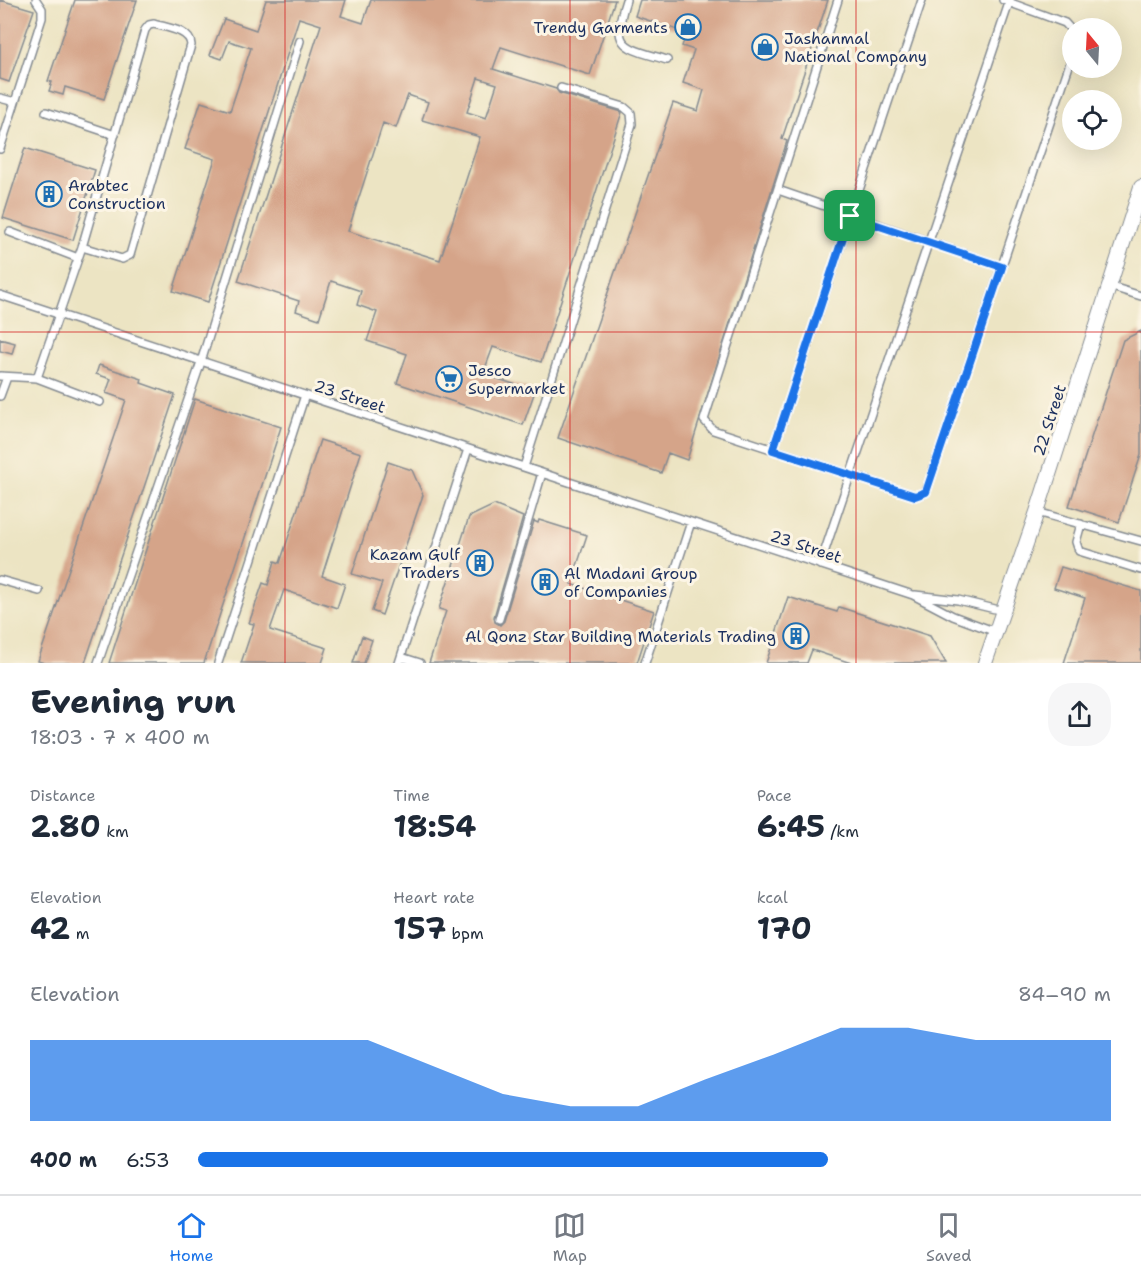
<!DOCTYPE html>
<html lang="en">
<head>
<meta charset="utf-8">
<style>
	body { margin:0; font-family:"Shantell Sans",sans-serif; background:#f6f6f7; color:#1f2937; height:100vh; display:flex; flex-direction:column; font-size:22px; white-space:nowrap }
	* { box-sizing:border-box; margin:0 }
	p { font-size:20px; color:#747a83 }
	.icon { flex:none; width:33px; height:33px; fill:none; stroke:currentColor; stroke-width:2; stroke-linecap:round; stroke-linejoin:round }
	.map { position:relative; height:663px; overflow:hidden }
	.panel { display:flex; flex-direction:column; background:#fff; flex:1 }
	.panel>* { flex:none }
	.needle { width:39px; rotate:342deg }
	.tools { position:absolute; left:1062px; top:18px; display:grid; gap:12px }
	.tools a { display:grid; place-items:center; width:60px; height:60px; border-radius:50%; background:#fff; box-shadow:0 6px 24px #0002; font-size:30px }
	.pin { position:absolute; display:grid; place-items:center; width:51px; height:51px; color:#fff; margin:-26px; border-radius:12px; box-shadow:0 3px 9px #0006 }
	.round { display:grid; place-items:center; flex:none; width:63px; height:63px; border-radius:24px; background:#f6f6f7 }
	.overview { display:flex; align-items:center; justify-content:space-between; height:102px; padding:0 30px }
	h1 { font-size:33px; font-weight:700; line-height:45px }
	.figures { display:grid; grid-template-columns:repeat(3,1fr); gap:9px; height:102px; padding:6px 30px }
	.figures div { display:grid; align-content:center }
	.figures b { font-size:30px; font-weight:700 }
	.figures small { font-size:16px; font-weight:400 }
	.figures p { font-size:16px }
	.chart { height:168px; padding:12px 30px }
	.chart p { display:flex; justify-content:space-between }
	.chart svg { width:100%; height:108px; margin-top:6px; fill:#1a73e8; opacity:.7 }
	ul { padding:0 30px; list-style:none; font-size:20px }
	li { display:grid; grid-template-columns:96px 72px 1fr; align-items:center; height:45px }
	li i { height:15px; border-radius:8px; background:#1a73e8 }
	.tab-bar { display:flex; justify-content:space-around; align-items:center; height:84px; border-top:2px solid #e0e1e3; background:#fff; font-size:16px; color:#747a83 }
	.tab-bar a { display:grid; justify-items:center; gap:3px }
	.tab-bar .active { color:#1a73e8 }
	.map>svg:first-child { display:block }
	.building { fill:#d5a489; fill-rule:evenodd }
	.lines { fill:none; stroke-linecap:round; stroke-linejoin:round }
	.service-casing { stroke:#848a90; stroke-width:10 }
	.minor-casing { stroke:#848a90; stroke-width:16 }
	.service { stroke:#fff; stroke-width:7 }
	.minor { stroke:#fff; stroke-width:14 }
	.route-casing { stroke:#fff; stroke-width:12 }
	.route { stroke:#1a73e8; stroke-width:8 }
	.grid { fill:none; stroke:#d62828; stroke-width:1.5; stroke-opacity:0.55 }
	.labels { text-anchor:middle; stroke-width:6; stroke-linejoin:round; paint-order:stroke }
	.poi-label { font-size:16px; fill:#1b2f5e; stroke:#fcf5e5; text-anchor:start }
	.street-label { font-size:16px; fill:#1b2f5e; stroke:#fcf5e5 }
</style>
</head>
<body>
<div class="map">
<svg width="1141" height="663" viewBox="0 0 1141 663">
	<rect width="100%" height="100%" fill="#fcf5e5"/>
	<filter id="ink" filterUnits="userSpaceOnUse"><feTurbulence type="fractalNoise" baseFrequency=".0167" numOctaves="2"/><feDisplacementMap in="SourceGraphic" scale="12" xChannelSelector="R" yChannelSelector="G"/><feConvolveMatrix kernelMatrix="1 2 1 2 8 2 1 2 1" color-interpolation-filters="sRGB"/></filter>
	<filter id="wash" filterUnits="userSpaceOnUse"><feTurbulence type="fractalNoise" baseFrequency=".008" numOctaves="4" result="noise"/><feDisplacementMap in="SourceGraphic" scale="24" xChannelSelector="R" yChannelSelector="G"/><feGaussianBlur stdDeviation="1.35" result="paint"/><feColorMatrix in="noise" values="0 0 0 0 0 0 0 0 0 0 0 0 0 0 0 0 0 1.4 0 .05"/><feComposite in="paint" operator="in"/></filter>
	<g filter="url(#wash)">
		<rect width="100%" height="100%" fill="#ece4c3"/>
		<g id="blocks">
			<path class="building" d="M 0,0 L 34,10 L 9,82 L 0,79 Z
				M 75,0 L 137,0 L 104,99 L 65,87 L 63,95 L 49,91 L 52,82 L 48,81 Z
				M 266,0 L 346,0 L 341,16 L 363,23 L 371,0 L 615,0 L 590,75 L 501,47 L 493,69 L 556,89 L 559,93 L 622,112 L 541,362 L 493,347 L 483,374 L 535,391 L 523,425 L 397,383 L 407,354 L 367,341 L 377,312 L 357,305 L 361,291 L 331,281 L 319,319 L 296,311 L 299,301 L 238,281 L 321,25 L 299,18 L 208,302 L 173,291 L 215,159 L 185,149 L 201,102 L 230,111 L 251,48 L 229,41 L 222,59 L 210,55 L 224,19 L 256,30 ZM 478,78 L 497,84 L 486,118 L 467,112 ZM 408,95 L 428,102 L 422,120 L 480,137 L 440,260 L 348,231 L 383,123 L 396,128 Z
				M 640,0 L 828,0 L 782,139 L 787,141 L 687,460 L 668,453 L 661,473 L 558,438 L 673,103 L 698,111 L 704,90 L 683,83 L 694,50 L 682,46 L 687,33 L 635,16 Z
				M 25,148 L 95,170 L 73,240 L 3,218 Z
				M 1141,331 L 1141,455 L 1119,522 L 1069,506 L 1123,340 Z
				M 0,339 L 15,343 L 12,354 L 0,351 Z
				M 99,365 L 142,379 L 141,383 L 175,395 L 85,663 L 44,663 L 38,661 L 126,400 L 106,393 L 111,379 L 96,374 Z
				M 195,399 L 281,427 L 204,663 L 109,663 Z
				M 320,440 L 361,453 L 322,576 L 345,584 L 337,608 L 284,590 L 270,630 L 327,648 L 322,663 L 241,663 L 254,624 L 249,623 L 263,583 L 268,585 L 275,561 L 280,563 Z
				M 388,462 L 412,470 L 423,495 L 382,615 L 372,611 L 382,583 L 352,574 Z
				M 494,505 L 523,517 L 494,617 L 495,622 L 500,625 L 504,621 L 534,521 L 538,523 L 539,520 L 587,535 L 571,584 L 654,611 L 637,663 L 429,663 L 446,611 L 439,609 L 469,517 Z
				M 1061,567 L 1141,591 L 1141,663 L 1064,663 L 1085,598 L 1054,588 Z
				M 788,597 L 837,612 L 839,607 L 930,636 L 946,663 L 851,663 L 812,650 L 807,663 L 766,663 Z
				M 362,636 L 372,640 L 364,663 L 353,663 Z"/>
		</g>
	</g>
	<g filter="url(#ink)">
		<use href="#blocks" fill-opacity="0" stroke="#848a90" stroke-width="1.5"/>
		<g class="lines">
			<g class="service-casing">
				<path id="service" d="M 626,0 C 610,49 625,47 667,60
					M 838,0 L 704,420 L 713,430 L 915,496 L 926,492 L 1072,57
					M 1003,0 L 1065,23 L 1072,31
					M 0,98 L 15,102
					M 46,112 L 115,135
					M 0,149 L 42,18 L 42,9 L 36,0
					M 778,190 L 1002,267
					M 10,232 L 78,258
					M 1109,286 L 1141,296
					M 0,295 L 913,595 L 953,616 L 996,632
					M 0,376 L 37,378 L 100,402
					M 37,378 L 82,247 L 145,30 L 149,25 L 154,24 C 167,28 190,30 191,45 L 130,255 L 122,259 L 82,247
					M 0,396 L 7,377
					M 773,450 L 922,0
					M 524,467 L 632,124 L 631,113 L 624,107 L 561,88
					M 1037,512 L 1141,541
					M 1081,524 L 1076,542 L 1079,551 L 1141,570
					M 820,565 L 1010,0
					M 0,580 L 39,591
					M 915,595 L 958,600 L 1003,611
					M 499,619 L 542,473
					M 401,657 L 420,663
					M 98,663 L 201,362 L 300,41
					M 218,663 L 305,395
					M 399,663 L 468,449
					M 645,663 L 691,522"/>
			</g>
			<g class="minor-casing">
				<path id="minor" d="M 985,663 L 1037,512 L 1141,187"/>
			</g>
			<use href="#service" class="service"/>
			<use href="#minor" class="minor"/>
		</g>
	</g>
	<g class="lines" filter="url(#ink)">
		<g class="route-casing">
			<path id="route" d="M 850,216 L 1002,267 L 926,492 L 915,496 L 773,450 Z"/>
		</g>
		<use href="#route" class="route"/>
	</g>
	<path class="grid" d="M 285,0 L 285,663M 570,0 L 570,663M 856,0 L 856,663M 0,332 L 1141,332"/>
	<defs>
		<g id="shop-ring" transform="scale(1.35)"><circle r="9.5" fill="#fcf5e5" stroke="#1f6fb2" stroke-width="1.5"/><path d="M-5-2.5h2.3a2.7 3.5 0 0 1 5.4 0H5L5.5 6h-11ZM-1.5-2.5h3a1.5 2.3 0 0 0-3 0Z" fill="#1f6fb2"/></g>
		<g id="building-ring" transform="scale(1.35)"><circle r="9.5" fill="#fcf5e5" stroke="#1f6fb2" stroke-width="1.5"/><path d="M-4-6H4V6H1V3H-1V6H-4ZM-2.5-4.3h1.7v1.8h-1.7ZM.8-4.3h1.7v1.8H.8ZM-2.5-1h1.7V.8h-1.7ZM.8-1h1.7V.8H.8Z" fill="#1f6fb2"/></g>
		<g id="supermarket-ring" transform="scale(1.35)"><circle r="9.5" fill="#fcf5e5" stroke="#1f6fb2" stroke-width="1.5"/><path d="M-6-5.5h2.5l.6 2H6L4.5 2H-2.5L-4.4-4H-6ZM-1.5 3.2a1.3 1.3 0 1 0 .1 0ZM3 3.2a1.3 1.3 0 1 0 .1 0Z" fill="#1f6fb2"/></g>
	</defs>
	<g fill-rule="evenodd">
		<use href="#shop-ring" x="688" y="27"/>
		<use href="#shop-ring" x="765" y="47"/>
		<use href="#building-ring" x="49" y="194"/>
		<use href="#supermarket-ring" x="449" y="379"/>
		<use href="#building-ring" x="480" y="563"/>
		<use href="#building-ring" x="545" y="582"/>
		<use href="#building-ring" x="796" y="636"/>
	</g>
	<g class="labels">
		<g class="poi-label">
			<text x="668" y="33" text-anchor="end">Trendy Garments</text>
			<text x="784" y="44">Jashanmal<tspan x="784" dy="18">National Company</tspan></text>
			<text x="68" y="191">Arabtec<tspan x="68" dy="18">Construction</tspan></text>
			<text x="468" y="376">Jesco<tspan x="468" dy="18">Supermarket</tspan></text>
			<text x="460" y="560" text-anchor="end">Kazam Gulf<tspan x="460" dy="18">Traders</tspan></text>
			<text x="564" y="579">Al Madani Group<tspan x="564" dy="18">of Companies</tspan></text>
			<text x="776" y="642" text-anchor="end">Al Qonz Star Building Materials Trading</text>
		</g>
		<g class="street-label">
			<text transform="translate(350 396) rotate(18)" y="6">23 Street</text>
			<text transform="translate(1049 420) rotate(-72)" y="6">22 Street</text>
			<text transform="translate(806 546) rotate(18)" y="6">23 Street</text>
		</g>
	</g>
</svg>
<div class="tools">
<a><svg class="needle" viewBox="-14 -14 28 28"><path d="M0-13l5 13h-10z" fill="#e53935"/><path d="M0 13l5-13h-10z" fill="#747a83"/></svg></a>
<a><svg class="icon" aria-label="locate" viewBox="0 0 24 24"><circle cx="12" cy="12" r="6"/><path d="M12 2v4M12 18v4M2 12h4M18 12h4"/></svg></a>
</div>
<div class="pin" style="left:850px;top:216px;background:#1e9e55"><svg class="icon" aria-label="arrive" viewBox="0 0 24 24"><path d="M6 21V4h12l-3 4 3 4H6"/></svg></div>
</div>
<section class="panel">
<div class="overview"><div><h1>Evening run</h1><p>18:03 · 7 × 400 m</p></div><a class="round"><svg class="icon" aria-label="share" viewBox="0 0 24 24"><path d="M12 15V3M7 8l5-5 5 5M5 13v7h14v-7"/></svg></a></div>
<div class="figures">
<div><p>Distance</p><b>2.80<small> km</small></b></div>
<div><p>Time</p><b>18:54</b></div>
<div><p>Pace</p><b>6:45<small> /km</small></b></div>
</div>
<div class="figures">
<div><p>Elevation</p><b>42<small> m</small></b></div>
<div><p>Heart rate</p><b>157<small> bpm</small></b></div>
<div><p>kcal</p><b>170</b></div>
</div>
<div class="chart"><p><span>Elevation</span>84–90 m</p>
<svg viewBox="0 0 160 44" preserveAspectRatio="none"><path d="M0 44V11L10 11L20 11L30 11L40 11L50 11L60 22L70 33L80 38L90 38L100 27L110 17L120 6L130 6L140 11L150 11L160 11V44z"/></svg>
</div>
<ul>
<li><b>400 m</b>6:53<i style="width:69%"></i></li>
</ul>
</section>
<nav class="tab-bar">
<a class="active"><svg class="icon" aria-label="home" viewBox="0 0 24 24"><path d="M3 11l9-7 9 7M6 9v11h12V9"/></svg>Home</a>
<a><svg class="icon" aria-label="map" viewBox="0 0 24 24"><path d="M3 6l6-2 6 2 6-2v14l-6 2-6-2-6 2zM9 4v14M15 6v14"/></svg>Map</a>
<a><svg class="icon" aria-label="saved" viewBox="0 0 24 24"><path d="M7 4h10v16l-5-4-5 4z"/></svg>Saved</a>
</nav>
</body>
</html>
